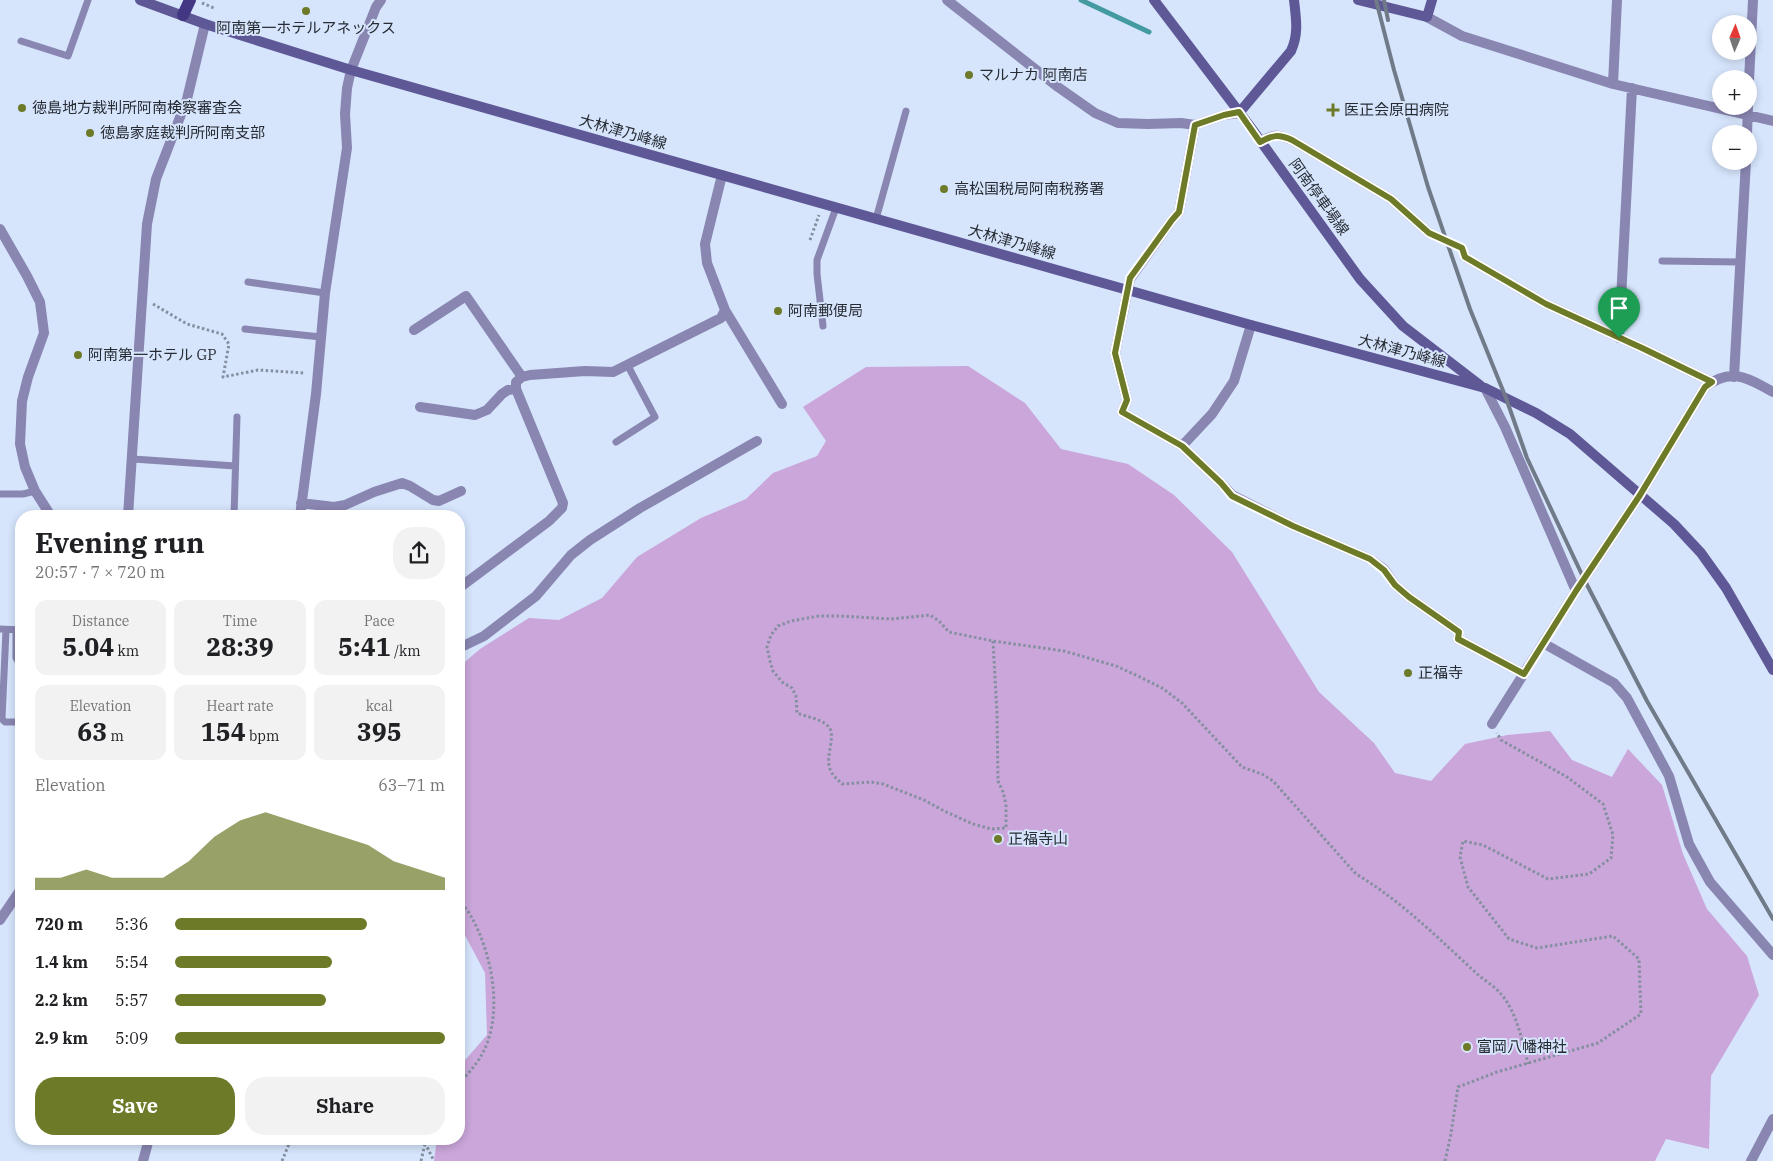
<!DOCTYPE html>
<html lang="en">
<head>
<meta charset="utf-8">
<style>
	body { margin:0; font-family:"IBM Plex Serif","Noto Sans JP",serif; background:#f2f2f2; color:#202124; height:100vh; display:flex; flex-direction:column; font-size:19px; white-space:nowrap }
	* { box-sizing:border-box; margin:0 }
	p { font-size:16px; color:#757577 }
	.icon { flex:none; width:28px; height:28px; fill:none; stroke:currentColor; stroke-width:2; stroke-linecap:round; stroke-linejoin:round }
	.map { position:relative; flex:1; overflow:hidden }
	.panel { position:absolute; left:15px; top:510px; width:450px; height:635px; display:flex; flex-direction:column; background:#fff; border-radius:20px; box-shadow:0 2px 8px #0003 }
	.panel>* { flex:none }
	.needle { width:32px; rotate:2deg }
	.fabs { position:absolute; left:1712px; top:15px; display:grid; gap:10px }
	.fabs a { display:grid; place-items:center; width:45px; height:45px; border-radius:50%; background:#fff; box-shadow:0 2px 8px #0003; font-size:25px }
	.pin { position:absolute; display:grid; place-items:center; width:42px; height:42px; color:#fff; margin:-51px -21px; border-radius:50% 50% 50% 0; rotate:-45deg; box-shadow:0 0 5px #0007 }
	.pin .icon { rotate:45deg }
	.round { display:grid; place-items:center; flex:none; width:52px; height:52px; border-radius:20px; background:#f2f2f2 }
	.overview { display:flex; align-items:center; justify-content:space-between; height:85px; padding:0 20px }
	h1 { font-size:28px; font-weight:700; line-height:38px }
	.figures { display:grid; grid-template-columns:repeat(3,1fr); gap:8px; height:85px; padding:5px 20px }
	.figures div { display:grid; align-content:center; border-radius:12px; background:#f2f2f2; text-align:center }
	.figures b { font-size:25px; font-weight:700 }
	.figures small { font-size:14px; font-weight:400 }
	.figures p { font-size:14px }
	.chart { height:140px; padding:10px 20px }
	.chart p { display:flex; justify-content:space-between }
	.chart svg { width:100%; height:90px; margin-top:5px; fill:#6d7a27; opacity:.7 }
	.action { display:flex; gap:10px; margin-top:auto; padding:10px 20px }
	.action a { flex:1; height:58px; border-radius:20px; background:#6d7a27; color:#fff; font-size:20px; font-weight:700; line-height:58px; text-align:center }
	.action a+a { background:#f2f2f2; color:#202124 }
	ul { padding:0 20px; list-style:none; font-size:16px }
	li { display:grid; grid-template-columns:80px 60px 1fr; align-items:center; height:38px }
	li i { height:12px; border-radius:6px; background:#6d7a27 }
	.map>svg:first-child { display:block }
	.forest { fill:#caa6da }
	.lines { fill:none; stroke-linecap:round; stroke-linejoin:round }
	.stream { stroke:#439aa1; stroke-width:5 }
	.path { stroke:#858f9f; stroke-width:3; stroke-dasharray:2.5 2.5; stroke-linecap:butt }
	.lane { stroke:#8986b2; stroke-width:7 }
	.street { stroke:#8986b2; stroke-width:10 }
	.secondary { stroke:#5f5897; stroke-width:10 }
	.primary { stroke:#433682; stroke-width:12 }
	.rail { stroke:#717a88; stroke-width:4 }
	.route-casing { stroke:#fff; stroke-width:10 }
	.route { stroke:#6d7a27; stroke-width:6 }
	.poi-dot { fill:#6d7a27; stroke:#d6e5fc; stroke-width:2 }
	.labels { text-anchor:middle; stroke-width:4; stroke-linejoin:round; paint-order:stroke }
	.poi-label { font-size:15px; fill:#272c34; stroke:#d6e5fc; text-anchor:start }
	.street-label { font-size:15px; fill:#272c34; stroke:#d6e5fc }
</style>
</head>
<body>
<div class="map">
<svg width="1773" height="1161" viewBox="0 0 1773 1161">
	<rect width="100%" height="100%" fill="#d6e5fc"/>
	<path class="forest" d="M 968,366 L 1025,403 L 1061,449 L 1128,464 L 1174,495 L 1232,552 L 1319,692 L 1374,743 L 1395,773 L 1431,781 L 1465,744 L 1507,735 L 1550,731 L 1572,760 L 1612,777 L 1628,749 L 1662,785 L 1683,854 L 1707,909 L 1747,956 L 1759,995 L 1711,1076 L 1709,1149 L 1666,1139 L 1655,1161 L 434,1161 L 437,1139 L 459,1139 L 459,1067 L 487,1035 L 485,973 L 459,924 L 459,667 L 480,649 L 529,618 L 559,620 L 602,598 L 637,557 L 701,518 L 746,499 L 773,473 L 817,456 L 826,441 L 803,407 L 866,367 Z"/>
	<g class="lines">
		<path class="stream" d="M 1081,0 L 1149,32"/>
		<path class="path" d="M 202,3 L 214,8
			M 1438,237 L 1460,247
			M 810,240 L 819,215
			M 153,304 L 187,324 L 222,334 L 229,344 L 223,377 L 258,370 L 305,373
			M 993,641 L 997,714 L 998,781 L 1003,792 L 1006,804 L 1006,828 L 991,829 L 973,824 L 944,811 L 924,800 L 883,784 L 871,782 L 842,784 C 837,779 832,775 830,769 C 825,757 836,737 829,727 C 822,719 807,717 797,713 L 796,696 L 792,688 L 782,682 L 773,671 L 770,661 L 767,647 L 771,635 L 778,626 L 791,621 L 819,616 L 840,616 L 891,619 L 930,615 L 939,621 L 949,632 L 993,641 L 1064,651 L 1116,666 L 1138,676 L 1162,688 L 1182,703 L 1242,767 L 1262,774 L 1273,781 L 1356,874 C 1400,900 1437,937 1474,971 C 1482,979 1493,985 1500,993 C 1516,1010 1523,1042 1528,1064
			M 459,899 C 463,905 469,912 472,918 C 493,956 504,1017 481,1056 C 476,1065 466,1076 459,1083
			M 425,1143 L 434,1161
			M 282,1161 L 291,1139
			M 421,1161 L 426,1139
			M 1445,1161 L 1451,1134 L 1458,1087 L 1497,1072 L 1598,1043 L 1641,1014 L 1639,959 L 1613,936 L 1537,948 L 1509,939 L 1468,887 L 1460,857 L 1463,841 L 1483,845 L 1548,879 L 1589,874 L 1611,858 L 1613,835 L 1603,804 L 1567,777 L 1501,740 L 1497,733"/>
		<path class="lane" d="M 21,41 L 68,56 L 88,0
			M 876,219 L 906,111
			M 1662,261 L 1740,262
			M 248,282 L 325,293
			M 823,326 L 817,274 L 817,260 L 836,208
			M 245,329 L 321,337
			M 616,442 L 655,417 L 628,366
			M 133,459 L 235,466
			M 0,494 L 23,494 L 35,491
			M 234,516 L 237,417
			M 0,629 L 21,630
			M 6,630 L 2,719 L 5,722 L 21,722
			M 16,630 L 16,658 L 21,666"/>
		<path class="street" d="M 947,0 L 1058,87 L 1095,113 L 1118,123 L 1148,124 L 1181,123 L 1195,125
			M 1427,17 L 1462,36 L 1613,84 L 1773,121
			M 1749,81 L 1753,0
			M 1613,84 L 1617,0
			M 1239,113 L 1224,115 L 1195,125 L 1179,212 L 1172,220 L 1130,279 L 1115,353 L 1127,400 L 1122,412 L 1182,446 L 1221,483 L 1232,495 L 1293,526 L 1370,559 L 1384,569 L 1395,585 L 1409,597 L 1459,632 L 1458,639 L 1524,674
			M 1747,134 L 1748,106
			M 1260,142 C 1273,134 1278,134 1292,140 L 1391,199 L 1429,233
			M 0,229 L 27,276 L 40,302 L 44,333 L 28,377 L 22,401 L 20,444 L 25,467 L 35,491 L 51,516
			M 1465,257 L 1546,304 L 1642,348 L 1712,382
			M 725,310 L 782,404
			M 414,330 L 466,296 L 522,377
			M 1619,338 L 1632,88
			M 1734,377 L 1746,161
			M 1485,388 L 1505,427 L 1576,591
			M 420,407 L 475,415 L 487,410 L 502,394 L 508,390 L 516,389
			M 1182,446 L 1212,414 L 1234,381 L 1251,325
			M 301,503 L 334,507 L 345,505 L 374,492 L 402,483 L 410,486 L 433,500 L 439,501 L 461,491
			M 128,516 L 147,224 L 156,179 L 187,99 L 205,24
			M 300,516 L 316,394 L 325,293 L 347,148 L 345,114 L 347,88 L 351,70 L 376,7 L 381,0
			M 459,588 L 549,521 L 562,508 L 563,503 L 516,389 L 516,382 L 522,377 L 530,375 L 585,371 L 613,372 L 721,318 L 725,310 L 707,263 L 705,244 L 722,175
			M 1543,643 L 1614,683 L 1627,698 L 1669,776 L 1689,844 L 1710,882 L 1773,955
			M 459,648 L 484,636 L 536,596 L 571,555 L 590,540 L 640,508 L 757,441
			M 1492,724 L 1576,591 L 1640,495 L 1705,387 C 1731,367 1748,378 1773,392
			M 0,920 L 21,889
			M 143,1161 L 149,1139
			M 1751,1161 L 1773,1119"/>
		<path class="secondary" d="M 140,0 L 205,24 L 351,70 L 1251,325 L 1485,388 L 1536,413 L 1570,434 L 1674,524 L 1701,553 L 1726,588 L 1773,670
			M 1154,0 L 1249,125 L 1360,279 L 1403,326 L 1481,386
			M 1358,0 L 1427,17 L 1432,0
			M 1239,113 L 1291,51 C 1299,34 1296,18 1294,0"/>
		<path class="primary" d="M 183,15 L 190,0"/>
		<path class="rail" d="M 1376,0 L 1394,70 L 1428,187 L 1470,309 L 1506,398 L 1527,458 L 1584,579 L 1647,701 L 1773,919
			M 1384,0 L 1388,20"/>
	</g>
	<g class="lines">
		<g class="route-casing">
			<path id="route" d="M 1239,112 L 1260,142 C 1273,135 1278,134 1292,140 L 1391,199 L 1429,233 L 1462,248 L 1465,257 L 1546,304 L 1642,348 L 1712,382 L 1705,387 L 1640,495 L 1576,591 L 1524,674 L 1458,639 L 1459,632 L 1409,597 L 1395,585 L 1384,570 L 1370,559 L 1293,526 L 1232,496 L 1221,483 L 1182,446 L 1122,412 L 1127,400 L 1115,353 L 1130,278 L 1172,220 L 1179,212 L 1195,125 L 1224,115 Z"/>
		</g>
		<use href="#route" class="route"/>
	</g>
	<g class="poi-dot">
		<circle cx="306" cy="11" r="5"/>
		<circle cx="969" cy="75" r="5"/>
		<circle cx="22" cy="108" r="5"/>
		<path d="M1330.5 102.5h5v5h5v5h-5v5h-5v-5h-5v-5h5z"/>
		<circle cx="90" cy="133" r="5"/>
		<circle cx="944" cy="189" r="5"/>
		<circle cx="778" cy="311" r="5"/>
		<circle cx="78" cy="355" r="5"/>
		<circle cx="1408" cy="673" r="5"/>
		<circle cx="998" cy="839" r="5"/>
		<circle cx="1467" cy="1047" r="5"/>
	</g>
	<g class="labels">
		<g class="poi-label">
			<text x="306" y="33" text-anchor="middle">阿南第一ホテルアネックス</text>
			<text x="979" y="80">マルナカ 阿南店</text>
			<text x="32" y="113">徳島地方裁判所阿南検察審査会</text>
			<text x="1344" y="115">医正会原田病院</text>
			<text x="100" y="138">徳島家庭裁判所阿南支部</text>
			<text x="954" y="194">高松国税局阿南税務署</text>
			<text x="788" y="316">阿南郵便局</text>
			<text x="88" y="360">阿南第一ホテル GP</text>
			<text x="1418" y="678">正福寺</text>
			<text x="1008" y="844">正福寺山</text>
			<text x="1477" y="1052">富岡八幡神社</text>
		</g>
		<g class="street-label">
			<text transform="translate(623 132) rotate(16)" y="5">大林津乃峰線</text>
			<text transform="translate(1319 197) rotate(54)" y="5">阿南停車場線</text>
			<text transform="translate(1012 242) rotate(16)" y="5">大林津乃峰線</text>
			<text transform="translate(1402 351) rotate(15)" y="5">大林津乃峰線</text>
		</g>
	</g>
</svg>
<div class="fabs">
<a><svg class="needle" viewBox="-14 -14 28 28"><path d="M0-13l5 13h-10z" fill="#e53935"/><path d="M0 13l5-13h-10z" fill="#757577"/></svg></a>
<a>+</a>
<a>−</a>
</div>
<div class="pin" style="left:1619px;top:338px;background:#1e9e55"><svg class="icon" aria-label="arrive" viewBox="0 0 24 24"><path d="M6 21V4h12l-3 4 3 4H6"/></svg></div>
<section class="panel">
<div class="overview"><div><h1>Evening run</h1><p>20:57 · 7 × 720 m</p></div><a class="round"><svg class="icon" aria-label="share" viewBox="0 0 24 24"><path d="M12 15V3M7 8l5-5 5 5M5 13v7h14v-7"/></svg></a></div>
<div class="figures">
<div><p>Distance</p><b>5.04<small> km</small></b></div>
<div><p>Time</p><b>28:39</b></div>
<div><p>Pace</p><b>5:41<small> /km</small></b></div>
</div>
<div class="figures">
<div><p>Elevation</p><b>63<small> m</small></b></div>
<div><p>Heart rate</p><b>154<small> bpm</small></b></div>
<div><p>kcal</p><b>395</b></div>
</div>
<div class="chart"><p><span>Elevation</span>63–71 m</p>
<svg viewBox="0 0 160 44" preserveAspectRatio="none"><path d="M0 44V38L10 38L20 34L30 38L40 38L50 38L60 30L70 18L80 10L90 6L100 10L110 14L120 18L130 22L140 30L150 34L160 38V44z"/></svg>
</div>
<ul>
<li><b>720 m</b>5:36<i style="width:71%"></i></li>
<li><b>1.4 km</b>5:54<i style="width:58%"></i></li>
<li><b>2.2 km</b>5:57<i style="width:56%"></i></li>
<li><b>2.9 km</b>5:09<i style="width:100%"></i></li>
</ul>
<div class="action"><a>Save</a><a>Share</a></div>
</section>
</div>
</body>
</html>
